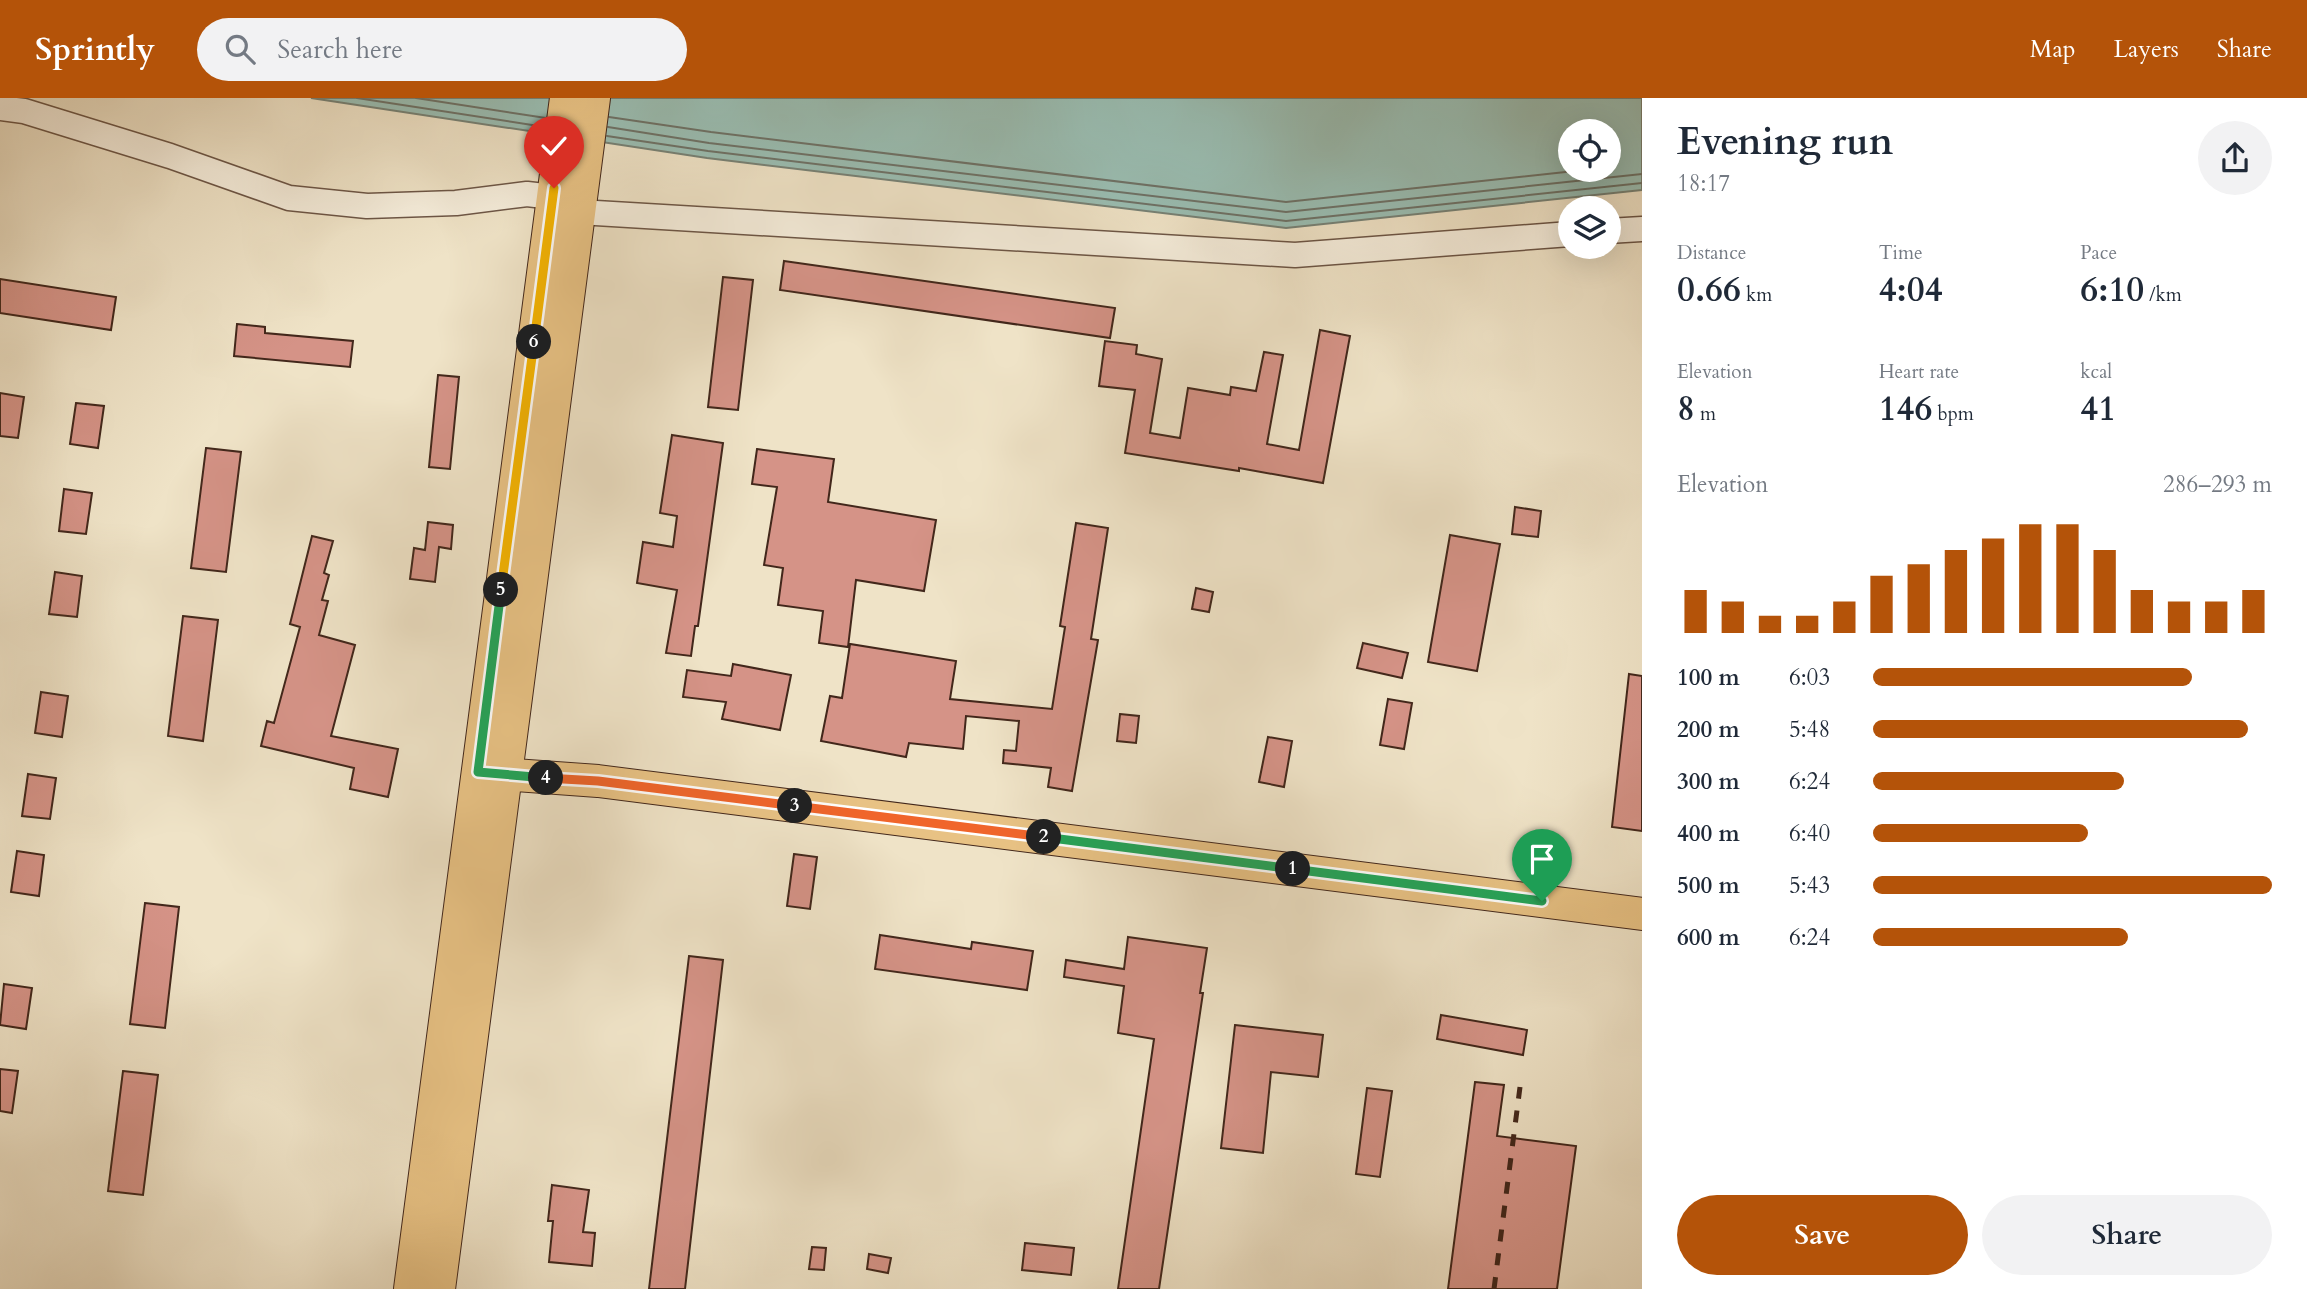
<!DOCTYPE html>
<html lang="en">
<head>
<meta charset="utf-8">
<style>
	body { margin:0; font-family:Cardo,serif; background:#f2f2f3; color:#1f2937; height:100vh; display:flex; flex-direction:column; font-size:26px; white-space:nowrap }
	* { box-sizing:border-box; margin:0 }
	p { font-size:23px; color:#747a83 }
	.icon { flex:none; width:38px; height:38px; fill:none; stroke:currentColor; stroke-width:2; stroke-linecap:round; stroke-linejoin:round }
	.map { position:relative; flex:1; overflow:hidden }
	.panel { display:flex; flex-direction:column; background:#fff; width:665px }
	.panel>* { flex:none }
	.buttons { position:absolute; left:1558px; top:21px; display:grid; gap:14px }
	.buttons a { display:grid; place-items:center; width:63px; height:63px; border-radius:50%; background:#fff; box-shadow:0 7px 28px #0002; font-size:35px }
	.pin { position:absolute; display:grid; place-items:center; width:60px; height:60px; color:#fff; margin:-72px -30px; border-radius:50% 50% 50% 0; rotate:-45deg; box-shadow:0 0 7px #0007 }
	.pin .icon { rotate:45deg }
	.km { position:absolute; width:35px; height:35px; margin:-18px; border-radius:50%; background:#222; color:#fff; font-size:19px; line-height:35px; text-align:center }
	.round { display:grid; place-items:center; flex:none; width:74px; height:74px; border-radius:37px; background:#f2f2f3 }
	.headline { display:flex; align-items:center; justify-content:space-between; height:119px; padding:0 35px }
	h1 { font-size:38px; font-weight:800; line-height:52px }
	.figures { display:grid; grid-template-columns:repeat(3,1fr); gap:10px; height:119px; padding:7px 35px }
	.figures div { display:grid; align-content:center }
	.figures b { font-size:35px; font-weight:800 }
	.figures small { font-size:19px; font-weight:400 }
	.figures p { font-size:19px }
	.chart { height:196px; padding:14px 35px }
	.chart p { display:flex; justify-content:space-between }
	.chart svg { width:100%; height:126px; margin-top:7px; stroke:#b45309; stroke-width:6 }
	.button { display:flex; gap:14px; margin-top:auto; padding:14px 35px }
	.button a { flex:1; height:80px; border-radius:42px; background:#b45309; color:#fff; font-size:28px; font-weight:800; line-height:80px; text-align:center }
	.button a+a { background:#f2f2f3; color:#1f2937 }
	ul { padding:0 35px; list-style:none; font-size:23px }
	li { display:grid; grid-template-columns:112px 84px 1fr; align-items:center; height:52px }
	li i { height:18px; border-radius:9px; background:#b45309 }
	header { display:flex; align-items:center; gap:42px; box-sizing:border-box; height:98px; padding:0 35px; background:#b45309; color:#fff }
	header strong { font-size:33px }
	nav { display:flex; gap:38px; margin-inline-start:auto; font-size:24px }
	.search { width:490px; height:63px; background:#f2f2f3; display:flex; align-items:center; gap:18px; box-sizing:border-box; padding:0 24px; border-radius:38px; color:#747a83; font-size:26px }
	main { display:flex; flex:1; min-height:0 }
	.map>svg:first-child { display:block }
	.water { fill:#9abeb3; stroke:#778276; stroke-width:2; fill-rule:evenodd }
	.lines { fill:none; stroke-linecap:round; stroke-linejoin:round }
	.shore { stroke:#6e7267; stroke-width:2 }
	.building { fill:#d59387; stroke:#42271b; stroke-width:2 }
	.minor-casing { stroke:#6d5646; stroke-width:27 }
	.major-casing { stroke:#42271b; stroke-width:34 }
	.minor { stroke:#f5eddb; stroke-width:24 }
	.major { stroke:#e8c284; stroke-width:32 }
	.rail { stroke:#42271b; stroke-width:5; stroke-dasharray:12 12; stroke-linecap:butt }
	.split-1-casing { stroke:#fff; stroke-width:14 }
	.split-2-casing { stroke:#fff; stroke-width:14 }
	.split-3-casing { stroke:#fff; stroke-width:14 }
	.split-4-casing { stroke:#fff; stroke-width:14 }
	.split-5-casing { stroke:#fff; stroke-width:14 }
	.split-6-casing { stroke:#fff; stroke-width:14 }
	.split-7-casing { stroke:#fff; stroke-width:14 }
	.split-1 { stroke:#22a559; stroke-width:9 }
	.split-2 { stroke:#22a559; stroke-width:9 }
	.split-3 { stroke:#f0652b; stroke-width:9 }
	.split-4 { stroke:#f0652b; stroke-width:9 }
	.split-5 { stroke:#22a559; stroke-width:9 }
	.split-6 { stroke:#f5b400; stroke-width:9 }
	.split-7 { stroke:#f5b400; stroke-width:9 }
</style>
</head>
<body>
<header>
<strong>Sprintly</strong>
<div class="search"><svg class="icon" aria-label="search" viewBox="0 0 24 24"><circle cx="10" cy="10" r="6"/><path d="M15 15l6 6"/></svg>Search here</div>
<nav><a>Map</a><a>Layers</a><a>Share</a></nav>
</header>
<main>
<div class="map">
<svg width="1642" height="1191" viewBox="0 0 1642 1191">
	<rect width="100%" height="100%" fill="#efe3c7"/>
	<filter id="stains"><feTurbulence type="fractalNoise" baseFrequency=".00286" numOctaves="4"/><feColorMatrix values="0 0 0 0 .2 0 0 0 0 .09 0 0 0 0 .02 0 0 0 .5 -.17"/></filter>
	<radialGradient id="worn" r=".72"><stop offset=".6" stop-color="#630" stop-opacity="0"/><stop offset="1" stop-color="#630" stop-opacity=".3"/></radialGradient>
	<path class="water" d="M 311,0 L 1642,0 L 1642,92 L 1286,130 L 707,60 ZM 1570,33 L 1608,33 L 1608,72 L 1570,72 Z"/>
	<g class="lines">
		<path class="shore" d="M 357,0 L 545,29
			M 416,0 L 546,20
			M 609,19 L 711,34 L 1286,104 L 1584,72
			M 608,29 L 709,45 L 1286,114 L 1642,76
			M 607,38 L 708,53 L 1286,123 L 1642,85"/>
	</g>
	<path class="building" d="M 784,163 L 1115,210 L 1110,240 L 780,192 Z
		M 723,179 L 753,182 L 738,312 L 708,309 Z
		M 0,181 L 116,199 L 111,232 L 0,215 Z
		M 237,226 L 265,229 L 265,235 L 353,243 L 350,269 L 234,258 Z
		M 1320,232 L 1350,238 L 1323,385 L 1239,370 L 1239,373 L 1125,355 L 1135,292 L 1099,288 L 1105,243 L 1137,247 L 1136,256 L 1162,261 L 1150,335 L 1180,340 L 1188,290 L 1230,297 L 1231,289 L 1256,293 L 1264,254 L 1283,257 L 1267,346 L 1299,352 Z
		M 438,277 L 459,279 L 450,371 L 429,369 Z
		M 0,295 L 24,299 L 18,340 L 0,338 Z
		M 76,305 L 104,308 L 98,350 L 70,346 Z
		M 672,337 L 723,345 L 698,528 L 695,528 L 691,558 L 666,555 L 677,492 L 637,485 L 643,444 L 673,449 L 677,418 L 660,415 Z
		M 206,350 L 241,354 L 226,474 L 191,470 Z
		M 757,351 L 834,361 L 828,404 L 936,422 L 924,493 L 856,482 L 848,549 L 819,545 L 823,513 L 778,507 L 783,470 L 764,467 L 777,389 L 752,386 Z
		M 64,391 L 92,395 L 86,436 L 59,433 Z
		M 1515,409 L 1541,413 L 1538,439 L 1512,436 Z
		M 428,424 L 453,427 L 451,451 L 439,449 L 435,484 L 410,481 L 414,450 L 425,452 Z
		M 1076,425 L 1108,430 L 1091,541 L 1098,542 L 1072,693 L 1048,689 L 1051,670 L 1003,665 L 1004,652 L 1016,653 L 1019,623 L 966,618 L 963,651 L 909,645 L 906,659 L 821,643 L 830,598 L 842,600 L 850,546 L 956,563 L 950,601 L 1052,611 L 1065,529 L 1060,528 Z
		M 1450,437 L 1500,446 L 1477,573 L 1428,564 Z
		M 312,438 L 333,443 L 324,475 L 329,477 L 322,502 L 328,503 L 319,537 L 355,547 L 331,638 L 398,651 L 388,699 L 350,691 L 354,670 L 261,648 L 267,623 L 274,625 L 300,529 L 290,526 Z
		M 55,474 L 82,478 L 77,519 L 49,516 Z
		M 1196,490 L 1213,494 L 1209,514 L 1192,511 Z
		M 183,518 L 218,522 L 203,643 L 168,638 Z
		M 1363,545 L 1408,555 L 1402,580 L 1357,570 Z
		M 733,566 L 791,577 L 780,632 L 722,621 L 726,604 L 683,599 L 687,572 L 731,578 Z
		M 1629,576 L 1642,578 L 1642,733 L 1612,729 Z
		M 41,594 L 68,598 L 62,639 L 35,635 Z
		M 1388,601 L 1412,605 L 1404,651 L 1380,647 Z
		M 1120,616 L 1139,618 L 1136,645 L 1117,643 Z
		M 1268,639 L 1292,643 L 1284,689 L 1259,684 Z
		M 28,676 L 56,680 L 50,721 L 22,718 Z
		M 17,753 L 44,757 L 39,798 L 11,794 Z
		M 794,756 L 817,759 L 810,811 L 787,808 Z
		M 145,805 L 179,809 L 165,930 L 130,926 Z
		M 880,837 L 971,851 L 972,844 L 1033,853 L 1027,892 L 875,871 Z
		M 1128,839 L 1207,850 L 1200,895 L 1203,895 L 1159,1191 L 1118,1191 L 1154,941 L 1118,935 L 1124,888 L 1064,879 L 1066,862 L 1124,871 Z
		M 689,858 L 723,862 L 685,1191 L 649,1191 Z
		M 4,886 L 32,890 L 26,931 L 0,927 Z
		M 1441,917 L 1527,932 L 1523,957 L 1437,941 Z
		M 1235,927 L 1323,937 L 1318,979 L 1271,974 L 1263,1055 L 1221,1050 Z
		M 0,971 L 18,973 L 12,1015 L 0,1013 Z
		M 123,973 L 158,977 L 143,1097 L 108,1093 Z
		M 1475,984 L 1504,987 L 1497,1038 L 1576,1048 L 1557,1191 L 1448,1191 Z
		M 1367,990 L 1392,993 L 1380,1079 L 1356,1076 Z
		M 552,1087 L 589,1092 L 583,1134 L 595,1135 L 592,1168 L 549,1164 L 553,1123 L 548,1123 Z
		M 1025,1145 L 1074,1150 L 1071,1177 L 1022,1172 Z
		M 812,1149 L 826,1150 L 824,1172 L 809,1171 Z
		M 869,1156 L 891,1160 L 888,1175 L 867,1171 Z"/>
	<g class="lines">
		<g class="minor-casing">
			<path id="minor" d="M 0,10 L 24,13 L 170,58 L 289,100 L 367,108 L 456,105 L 527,96 L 553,99
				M 579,114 L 1295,157 L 1570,136
				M 1608,133 L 1642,131"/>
		</g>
		<g class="major-casing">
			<path id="major" d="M 487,675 L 598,683 L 1642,816
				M 410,1191 L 566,0
				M 439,1191 L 594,0"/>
		</g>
		<use href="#minor" class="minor"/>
		<use href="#major" class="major"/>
		<path class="rail" d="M 1494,1191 L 1520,989"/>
	</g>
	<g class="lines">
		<g class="split-1-casing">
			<path id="split-1" d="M 1293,771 L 1542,803"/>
		</g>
		<g class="split-2-casing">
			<path id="split-2" d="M 1044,739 L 1293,771"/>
		</g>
		<g class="split-3-casing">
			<path id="split-3" d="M 795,708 L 1044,739"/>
		</g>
		<g class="split-4-casing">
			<path id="split-4" d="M 546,680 L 598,683 L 795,708"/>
		</g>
		<g class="split-5-casing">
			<path id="split-5" d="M 501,492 L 478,674 L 546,680"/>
		</g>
		<g class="split-6-casing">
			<path id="split-6" d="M 501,492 L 534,244"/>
		</g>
		<g class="split-7-casing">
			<path id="split-7" d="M 534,244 L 554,90"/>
		</g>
		<use href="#split-1" class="split-1"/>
		<use href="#split-2" class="split-2"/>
		<use href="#split-3" class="split-3"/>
		<use href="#split-4" class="split-4"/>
		<use href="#split-5" class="split-5"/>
		<use href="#split-6" class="split-6"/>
		<use href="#split-7" class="split-7"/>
	</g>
	<rect width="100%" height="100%" filter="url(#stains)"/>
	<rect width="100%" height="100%" fill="url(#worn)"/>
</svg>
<div class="buttons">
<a><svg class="icon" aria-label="locate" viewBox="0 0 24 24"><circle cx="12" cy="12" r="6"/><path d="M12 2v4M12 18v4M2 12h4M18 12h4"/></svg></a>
<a><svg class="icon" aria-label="layers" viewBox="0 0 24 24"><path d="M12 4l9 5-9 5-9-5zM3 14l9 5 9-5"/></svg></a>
</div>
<div class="pin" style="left:1542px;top:803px;background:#1e9e55"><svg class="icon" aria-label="arrive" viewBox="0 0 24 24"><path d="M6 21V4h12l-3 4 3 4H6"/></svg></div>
<div class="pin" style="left:554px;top:90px;background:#d93025"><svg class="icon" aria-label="check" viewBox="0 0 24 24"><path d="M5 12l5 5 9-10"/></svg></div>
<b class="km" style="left:1293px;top:771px">1</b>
<b class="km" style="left:1044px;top:739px">2</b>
<b class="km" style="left:795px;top:708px">3</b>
<b class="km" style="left:546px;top:680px">4</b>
<b class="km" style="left:501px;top:492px">5</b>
<b class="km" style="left:534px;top:244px">6</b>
</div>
<section class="panel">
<div class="headline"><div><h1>Evening run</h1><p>18:17</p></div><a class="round"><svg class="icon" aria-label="share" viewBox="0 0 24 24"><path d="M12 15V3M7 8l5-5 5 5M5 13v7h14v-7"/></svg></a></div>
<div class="figures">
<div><p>Distance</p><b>0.66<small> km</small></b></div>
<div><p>Time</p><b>4:04</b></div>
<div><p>Pace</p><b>6:10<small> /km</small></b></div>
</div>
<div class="figures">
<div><p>Elevation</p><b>8<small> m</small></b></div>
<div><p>Heart rate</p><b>146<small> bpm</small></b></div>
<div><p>kcal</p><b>41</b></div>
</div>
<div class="chart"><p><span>Elevation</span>286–293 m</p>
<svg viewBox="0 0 160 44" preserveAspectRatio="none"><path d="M5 44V29M15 44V33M25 44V38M35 44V38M45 44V33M55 44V24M65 44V20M75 44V15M85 44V11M95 44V6M105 44V6M115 44V15M125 44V29M135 44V33M145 44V33M155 44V29"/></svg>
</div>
<ul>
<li><b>100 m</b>6:03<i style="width:80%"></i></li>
<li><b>200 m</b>5:48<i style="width:94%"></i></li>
<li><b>300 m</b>6:24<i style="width:63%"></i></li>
<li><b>400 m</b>6:40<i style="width:54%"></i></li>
<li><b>500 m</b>5:43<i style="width:100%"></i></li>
<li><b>600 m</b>6:24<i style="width:64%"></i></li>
</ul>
<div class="button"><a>Save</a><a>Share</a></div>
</section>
</main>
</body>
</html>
